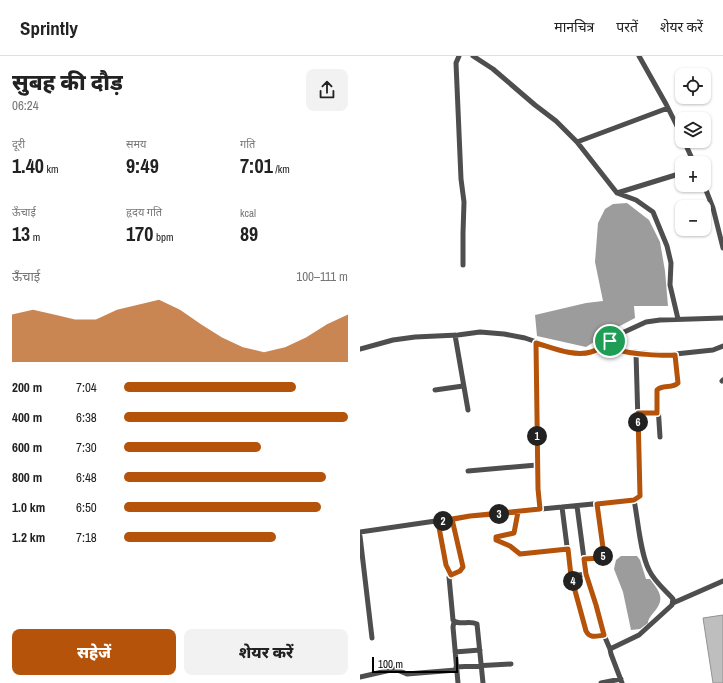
<!DOCTYPE html>
<html lang="hi">
<head>
<meta charset="utf-8">
<style>
	body { margin:0; font-family:"Archivo Narrow","Noto Sans Devanagari",sans-serif; background:#f2f2f2; color:#222; height:100vh; display:flex; flex-direction:column; font-size:15px; white-space:nowrap }
	* { box-sizing:border-box; margin:0 }
	p { font-size:13px; color:#767676 }
	.icon { flex:none; width:22px; height:22px; fill:none; stroke:currentColor; stroke-width:2; stroke-linecap:round; stroke-linejoin:round }
	.map { position:relative; flex:1; overflow:hidden }
	.side { display:flex; flex-direction:column; background:#fff; width:360px }
	.side>* { flex:none }
	.buttons { position:absolute; left:315px; top:12px; display:grid; gap:8px }
	.buttons a { display:grid; place-items:center; width:36px; height:36px; border-radius:8px; background:#fff; box-shadow:0 1px 3px #0004; font-size:20px }
	.scale { position:absolute; left:12px; bottom:10px; width:86px; box-sizing:border-box; padding-left:4px; border:2px solid #000; border-top:0; font-size:11px; line-height:14px; white-space:nowrap; color:#000; -webkit-text-stroke:3px #fff; paint-order:stroke }
	.pin { position:absolute; display:grid; place-items:center; width:34px; height:34px; color:#fff; margin:-17px; border:2px solid #fff; border-radius:50%; box-shadow:0 1px 4px #0007 }
	.km { position:absolute; width:20px; height:20px; margin:-10px; border-radius:50%; background:#222; color:#fff; font-size:11px; line-height:20px; text-align:center }
	.round { display:grid; place-items:center; flex:none; width:42px; height:42px; border-radius:8px; background:#f2f2f2 }
	.summary { display:flex; align-items:center; justify-content:space-between; height:68px; padding:0 12px }
	h1 { font-size:22px; font-weight:800; line-height:30px }
	.metrics { display:grid; grid-template-columns:repeat(3,1fr); gap:6px; height:68px; padding:4px 12px }
	.metrics div { display:grid; align-content:center }
	.metrics b { font-size:20px; font-weight:800 }
	.metrics small { font-size:11px; font-weight:400 }
	.metrics p { font-size:11px }
	.chart { height:112px; padding:8px 12px }
	.chart p { display:flex; justify-content:space-between }
	.chart svg { width:100%; height:72px; margin-top:4px; fill:#b45309; opacity:.7 }
	.action { display:flex; gap:8px; margin-top:auto; padding:8px 12px }
	.action a { flex:1; height:46px; border-radius:8px; background:#b45309; color:#fff; font-size:16px; font-weight:800; line-height:46px; text-align:center }
	.action a+a { background:#f2f2f2; color:#222 }
	ul { padding:0 12px; list-style:none; font-size:13px }
	li { display:grid; grid-template-columns:64px 48px 1fr; align-items:center; height:30px }
	li i { height:10px; border-radius:5px; background:#b45309 }
	header { display:flex; align-items:center; gap:24px; box-sizing:border-box; height:56px; padding:0 20px; background:#fff; border-bottom:1px solid #e0e0e0 }
	header strong { font-size:19px }
	nav { display:flex; gap:22px; margin-inline-start:auto; font-size:14px }
	main { display:flex; flex:1; min-height:0 }
	.map>svg:first-child { display:block }
	.water { fill:#9c9c9c }
	.building { fill:#bebebe; stroke:#929292 }
	.lines { fill:none; stroke-linecap:round; stroke-linejoin:round }
	.street { stroke:#4e4e4e; stroke-width:5 }
	.route-casing { stroke:#fff; stroke-width:8 }
	.route { stroke:#b45309; stroke-width:5 }
</style>
</head>
<body>
<header>
<strong>Sprintly</strong>
<nav><a>मानचित्र</a><a>परतें</a><a>शेयर करें</a></nav>
</header>
<main>
<section class="side">
<div class="summary"><div><h1>सुबह की दौड़</h1><p>06:24</p></div><a class="round"><svg class="icon" aria-label="share" viewBox="0 0 24 24"><path d="M12 15V3M7 8l5-5 5 5M5 13v7h14v-7"/></svg></a></div>
<div class="metrics">
<div><p>दूरी</p><b>1.40<small> km</small></b></div>
<div><p>समय</p><b>9:49</b></div>
<div><p>गति</p><b>7:01<small> /km</small></b></div>
</div>
<div class="metrics">
<div><p>ऊँचाई</p><b>13<small> m</small></b></div>
<div><p>हृदय गति</p><b>170<small> bpm</small></b></div>
<div><p>kcal</p><b>89</b></div>
</div>
<div class="chart"><p><span>ऊँचाई</span>100–111 m</p>
<svg viewBox="0 0 160 44" preserveAspectRatio="none"><path d="M0 44V15L10 12L20 15L30 18L40 18L50 12L60 9L70 6L80 12L90 21L100 29L110 35L120 38L130 35L140 29L150 21L160 15V44z"/></svg>
</div>
<ul>
<li><b>200 m</b>7:04<i style="width:77%"></i></li>
<li><b>400 m</b>6:38<i style="width:100%"></i></li>
<li><b>600 m</b>7:30<i style="width:61%"></i></li>
<li><b>800 m</b>6:48<i style="width:90%"></i></li>
<li><b>1.0 km</b>6:50<i style="width:88%"></i></li>
<li><b>1.2 km</b>7:18<i style="width:68%"></i></li>
</ul>
<div class="action"><a>सहेजें</a><a>शेयर करें</a></div>
</section>
<div class="map">
<svg width="363" height="627" viewBox="0 0 363 627">
	<rect width="100%" height="100%" fill="#fff"/>
	<path class="water" d="M 267,147 L 289,164 L 300,186 L 305,215 L 308,250 L 274,250 L 275,262 L 258,271 L 226,291 L 177,280 L 175,259 L 226,247 L 243,245 L 235,206 L 238,167 L 245,153 L 253,148 Z
		M 261,500 L 277,500 L 280,504 L 286,523 L 290,523 C 299,535 306,542 294,556 C 291,560 288,563 288,567 L 280,573 L 271,574 L 263,536 L 254,513 L 256,504 Z"/>
	<path class="building" d="M 363,559 L 363,627 L 353,627 L 343,562 Z"/>
	<g class="lines">
		<path class="street" d="M 99,0 L 96,7 L 101,123 L 104,146 L 103,177 L 103,209
			M 113,0 L 133,13 L 175,49 L 196,65 L 217,86 L 257,137 L 276,144 L 293,156 L 307,190 L 311,207 L 310,229 L 318,263
			M 279,0 L 306,48 L 322,80
			M 324,85 L 334,107
			M 217,86 L 308,52
			M 344,129 L 353,152 L 363,192
			M 257,137 L 322,117
			M 95,279 L 108,354
			M 250,285 L 261,295 L 306,299 L 353,294 L 363,290
			M 176,287 L 178,433 L 180,453
			M 0,293 L 33,284 L 55,281 L 98,279 L 120,276 L 144,278 L 165,282 L 206,296 L 222,297 L 235,295 L 262,277 L 286,266 L 300,264 L 363,262
			M 362,325 L 363,324
			M 75,334 L 103,330
			M 277,357 L 297,357
			M 300,381 L 297,334 C 303,328 312,333 318,327 L 315,299
			M 108,415 L 177,409
			M 217,450 L 226,518 L 244,579 L 250,593
			M 202,451 L 210,514 L 226,575 C 230,583 237,580 244,579
			M 158,456 L 154,477 L 136,481 L 135,482 L 139,486 L 150,490 L 159,499 L 207,493
			M 93,463 L 103,511 L 100,515 L 89,521 L 93,564 C 99,570 109,564 117,568 L 123,627
			M 78,466 L 86,509 L 91,519
			M 0,476 L 110,460 L 274,444 L 278,442 L 280,436 L 276,297
			M 0,480 L 12,582
			M 224,503 L 241,502 L 244,499 L 237,447
			M 211,520 L 226,518
			M 313,547 L 363,525
			M 94,566 L 93,571 L 98,627
			M 95,596 L 120,594
			M 96,611 L 151,608
			M 0,621 L 35,613 L 47,618 L 96,614
			M 241,627 L 261,623
			M 262,627 L 251,598 L 250,593 L 279,579 L 312,549 L 313,543 C 305,534 294,525 289,514 C 280,497 278,463 274,444"/>
	</g>
	<g class="lines">
		<g class="route-casing">
			<path id="route" d="M 250,285 C 245,289 238,294 231,296 C 214,301 193,292 176,287 L 178,433 L 180,453 L 110,460 L 78,466 L 86,509 L 91,519 L 100,515 L 103,511 L 92,463 L 110,460 L 158,456 L 154,477 L 136,481 L 136,484 L 150,490 L 160,498 L 208,493 L 211,520 L 226,575 C 230,583 237,580 244,579 L 236,549 L 226,518 L 224,503 L 241,502 L 244,499 L 237,448 L 274,444 L 280,440 L 278,357 L 297,357 L 297,334 C 303,328 312,333 318,327 L 315,299 C 304,300 268,298 260,294 C 256,292 253,288 250,285"/>
		</g>
		<use href="#route" class="route"/>
	</g>
</svg>
<div class="buttons">
<a><svg class="icon" aria-label="locate" viewBox="0 0 24 24"><circle cx="12" cy="12" r="6"/><path d="M12 2v4M12 18v4M2 12h4M18 12h4"/></svg></a>
<a><svg class="icon" aria-label="layers" viewBox="0 0 24 24"><path d="M12 4l9 5-9 5-9-5zM3 14l9 5 9-5"/></svg></a>
<a>+</a>
<a>−</a>
</div>
<div class="scale">100 m</div>
<div class="pin" style="left:250px;top:285px;background:#1e9e55"><svg class="icon" aria-label="arrive" viewBox="0 0 24 24"><path d="M6 21V4h12l-3 4 3 4H6"/></svg></div>
<b class="km" style="left:177px;top:380px">1</b>
<b class="km" style="left:83px;top:465px">2</b>
<b class="km" style="left:139px;top:458px">3</b>
<b class="km" style="left:213px;top:525px">4</b>
<b class="km" style="left:243px;top:500px">5</b>
<b class="km" style="left:278px;top:366px">6</b>
</div>
</main>
</body>
</html>
